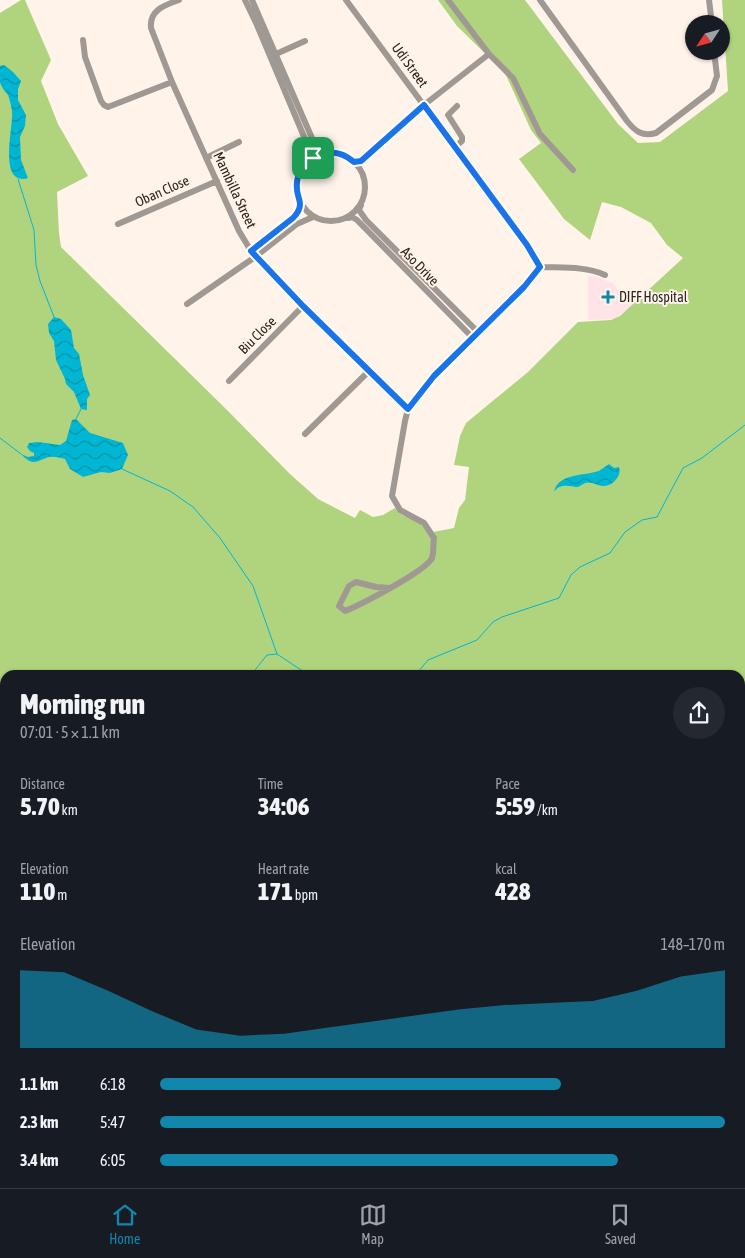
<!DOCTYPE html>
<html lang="en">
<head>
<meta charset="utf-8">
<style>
	body { margin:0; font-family:"Asap Condensed",sans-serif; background:#242831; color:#f1f3f6; height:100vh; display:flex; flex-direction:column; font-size:19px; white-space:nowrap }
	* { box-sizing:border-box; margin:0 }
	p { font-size:16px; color:#9ea1a6 }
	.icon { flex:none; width:28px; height:28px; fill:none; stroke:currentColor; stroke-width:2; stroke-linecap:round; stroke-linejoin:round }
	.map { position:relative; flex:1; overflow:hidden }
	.sheet { position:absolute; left:0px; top:670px; width:745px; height:519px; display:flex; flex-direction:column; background:#171b24; border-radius:15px 15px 0 0; box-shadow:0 1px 4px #0004 }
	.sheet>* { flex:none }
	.needle { width:32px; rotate:234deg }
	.fabs { position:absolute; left:685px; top:15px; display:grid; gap:10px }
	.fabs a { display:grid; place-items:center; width:45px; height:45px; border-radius:50%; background:#171b24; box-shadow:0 1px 4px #0004; font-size:25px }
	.pin { position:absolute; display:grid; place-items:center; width:42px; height:42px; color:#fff; margin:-21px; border-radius:10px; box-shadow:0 2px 8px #0006 }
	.round { display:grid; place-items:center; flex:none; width:52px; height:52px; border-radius:26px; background:#242831 }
	.summary { display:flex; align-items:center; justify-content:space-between; height:85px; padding:0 20px }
	h1 { font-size:28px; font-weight:800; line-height:38px }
	.stats { display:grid; grid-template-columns:repeat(3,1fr); gap:8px; height:85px; padding:5px 20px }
	.stats div { display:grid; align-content:center }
	.stats b { font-size:25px; font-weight:800 }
	.stats small { font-size:14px; font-weight:400 }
	.stats p { font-size:14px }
	.chart { height:140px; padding:10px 20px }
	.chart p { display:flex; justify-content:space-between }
	.chart svg { width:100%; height:90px; margin-top:5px; fill:#1286ab; opacity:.7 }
	ul { padding:0 20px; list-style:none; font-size:16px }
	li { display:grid; grid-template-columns:80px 60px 1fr; align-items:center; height:38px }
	li i { height:12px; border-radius:6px; background:#1286ab }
	.tab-bar { display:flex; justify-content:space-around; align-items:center; height:70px; border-top:1px solid #363941; background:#171b24; font-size:14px; color:#9ea1a6 }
	.tab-bar a { display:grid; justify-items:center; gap:2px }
	.tab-bar .selected { color:#1286ab }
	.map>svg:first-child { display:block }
	.medical { fill:#ffe4e7 }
	.grass { fill:#b0d47e }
	.forest { fill:url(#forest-crowns) }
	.water { fill:url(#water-waves) }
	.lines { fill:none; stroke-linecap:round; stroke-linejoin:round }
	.stream { stroke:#00b6d3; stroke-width:1 }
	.minor { stroke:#a09892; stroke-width:6 }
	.route-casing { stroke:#fff; stroke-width:10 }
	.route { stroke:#1a73e8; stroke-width:6 }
	.poi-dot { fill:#1286ab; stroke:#fff3ea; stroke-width:2 }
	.labels { text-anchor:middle; stroke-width:4; stroke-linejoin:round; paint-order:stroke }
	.street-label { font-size:14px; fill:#2b241f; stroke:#fff3ea }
	.poi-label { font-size:14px; fill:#2b241f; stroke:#fff3ea; text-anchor:start }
</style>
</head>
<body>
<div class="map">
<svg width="745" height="1188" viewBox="0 0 745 1188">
	<defs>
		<pattern id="forest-crowns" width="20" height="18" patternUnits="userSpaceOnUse" patternTransform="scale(1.25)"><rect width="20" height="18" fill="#b0d47e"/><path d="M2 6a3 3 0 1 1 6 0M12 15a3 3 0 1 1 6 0" fill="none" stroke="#98b66c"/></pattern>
		<pattern id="water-waves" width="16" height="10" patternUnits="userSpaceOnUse" patternTransform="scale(1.25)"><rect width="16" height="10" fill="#00b6d3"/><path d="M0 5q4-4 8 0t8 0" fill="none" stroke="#0394ab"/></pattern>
	</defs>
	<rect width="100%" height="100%" fill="#fff3ea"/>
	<path class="medical" d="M 588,276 L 596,276 L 614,284 L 619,292 L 636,303 L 615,319 L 588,320 Z"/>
	<path class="grass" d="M 21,0 L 25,0 L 51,60 L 41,81 L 58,124 L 88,176 L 57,192 L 59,233 L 61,247 L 227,410 L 290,474 L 318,499 L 355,518 L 360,510 L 373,517 L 383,515 L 395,508 C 402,518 406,515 416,521 C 421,524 425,528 428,533 L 454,528 L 459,508 L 465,500 L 469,467 L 454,465 L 460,436 L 466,423 L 528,372 L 578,322 L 611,320 L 620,316 L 683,258 L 667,245 L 651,223 L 621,207 L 602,202 L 590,240 L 564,219 L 519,159 L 541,143 L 531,130 L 505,73 L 457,26 L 438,0 L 525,0 L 618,124 L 638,143 L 660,142 L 728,91 L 722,0 L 745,0 L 745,692 L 740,695 L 740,675 L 5,675 L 5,1004 L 0,1005 L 0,13 Z
		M 132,1184 L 206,1184 L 201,1188 L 128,1188 Z
		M 332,1184 L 363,1184 L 349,1188 L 332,1188 Z"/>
	<path class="forest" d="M 390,1184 L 420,1184 L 419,1188 L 397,1188 Z"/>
	<path class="water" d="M 4,65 L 13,72 L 21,81 L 18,89 L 18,100 L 26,115 L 25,126 L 20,137 L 21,160 L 28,178 C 0,186 11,136 12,118 C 13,111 10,101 8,95 C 5,91 1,87 0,82 C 0,77 0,71 0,66 Z
		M 54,317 L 61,319 L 71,330 L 74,348 L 79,354 L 83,375 L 90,395 L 87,399 L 87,410 L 81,409 L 74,392 L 66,384 L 65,379 L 56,360 L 54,341 L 49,333 L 48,324 Z
		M 76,419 L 90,433 L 123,443 L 128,455 L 122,469 L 110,473 L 101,472 L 83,477 L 70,469 L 65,459 C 61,458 54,456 49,457 C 36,461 33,467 21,454 L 28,457 L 34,456 L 34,453 L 30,451 L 27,447 L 29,443 L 38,442 L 60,445 L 66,441 L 72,420 Z
		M 609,464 L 614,468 L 619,467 C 622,476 612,487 602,486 C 596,485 592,481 585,483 C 583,484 580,486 578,487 C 568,486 560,483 554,492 C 558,473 584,476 599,471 C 602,469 606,466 609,464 Z"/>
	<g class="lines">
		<path class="stream" d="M 18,179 L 34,230 L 36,265 L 40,281 L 54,317
			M 76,419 L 81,409
			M 0,438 L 21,454
			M 122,469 L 170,491 L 193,507 L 220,538 L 253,586 L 277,654
			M 251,675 L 267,655 L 277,654 L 301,670 L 315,675
			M 409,675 L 418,672 L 428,660 L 477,640 L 493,622 L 502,617 L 559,598 L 571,575 L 580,567 L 610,553 L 625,532 L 642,520 L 657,517 L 683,468 L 702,458 L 745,425
			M 0,790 L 5,784
			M 141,1188 L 145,1184"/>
		<path class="minor" d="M 179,0 C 165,5 149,10 151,28 L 172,82 L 239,231 L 251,251 L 265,268 L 408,409
			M 245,0 L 257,25 L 313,158
			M 252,0 L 315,145 L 322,154
			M 346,0 L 527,245 L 540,267
			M 540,0 L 627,121 C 635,131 642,137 656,133 L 712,90 L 717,76 L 714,51
			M 709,0 L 712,24
			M 83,40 L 85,57 L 101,101 L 104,105 L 108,107 L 172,82
			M 276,54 L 305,41
			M 489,54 L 513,78 L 540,134 L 573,170
			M 455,147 L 462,141 L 462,137 L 448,115 L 457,106
			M297 187a34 34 0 1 1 68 0a34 34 0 1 1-68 0Z
			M 206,158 L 239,142
			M 354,162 L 363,160 L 424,105 L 489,54 L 448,0
			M 361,205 L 359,210 L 366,220 L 478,332
			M 348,218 L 352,217 L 357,220 L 472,337
			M 118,224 L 217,181
			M 251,251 L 293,218 L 298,211 L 300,204
			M 187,304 L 255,257 L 297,224 L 313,217
			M 229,381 L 303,306
			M 305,434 L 369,371
			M 390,588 L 376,587 L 356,582 L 349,586 L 339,606 L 345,611 C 360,605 426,571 432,558 C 434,552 433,544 434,538 L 424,523 L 400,510 L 392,496 L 405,421 L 408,409 L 424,387 L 445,364 L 524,287 L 540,267 C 562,268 585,266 605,275
			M 740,752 L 745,749
			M 740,854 L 745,851
			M 740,885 L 745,893
			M 0,1060 L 5,1061
			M 740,1171 L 745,1171
			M 454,1184 L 457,1188
			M 58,1188 L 59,1184
			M 617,1188 L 618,1184"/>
	</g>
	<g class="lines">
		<g class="route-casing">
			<path id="route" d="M 424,105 L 527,245 L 540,267 L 524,287 L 434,376 L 408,409 L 303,306 L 251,251 L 293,218 C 296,215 300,209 300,204 C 300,200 297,194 297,189 C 295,172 308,156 325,153 C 336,151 346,155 354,162 L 361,161 Z"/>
		</g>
		<use href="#route" class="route"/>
	</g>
	<path class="poi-dot" d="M605.5 289.5h5v5h5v5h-5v5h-5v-5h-5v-5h5z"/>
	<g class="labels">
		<g class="street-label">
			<text transform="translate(410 65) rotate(54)" y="5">Udi Street</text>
			<text transform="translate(235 190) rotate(65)" y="5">Mambilla Street</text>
			<text transform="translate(162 191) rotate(-24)" y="5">Oban Close</text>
			<text transform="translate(420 266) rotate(46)" y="5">Aso Drive</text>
			<text transform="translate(257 335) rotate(-45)" y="5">Biu Close</text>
		</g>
		<g class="poi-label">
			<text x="619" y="302">DIFF Hospital</text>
		</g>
	</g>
</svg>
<div class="fabs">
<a><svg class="needle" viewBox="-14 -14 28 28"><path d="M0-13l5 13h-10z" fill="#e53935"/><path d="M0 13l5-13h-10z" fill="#9ea1a6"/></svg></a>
</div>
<div class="pin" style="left:313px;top:158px;background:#1e9e55"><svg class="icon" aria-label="arrive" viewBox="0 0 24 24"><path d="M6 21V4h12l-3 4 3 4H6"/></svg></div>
<section class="sheet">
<div class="summary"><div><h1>Morning run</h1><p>07:01 · 5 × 1.1 km</p></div><a class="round"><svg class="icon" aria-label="share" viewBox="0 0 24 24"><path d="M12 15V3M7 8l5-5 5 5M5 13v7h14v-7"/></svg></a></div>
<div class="stats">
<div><p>Distance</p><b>5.70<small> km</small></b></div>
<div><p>Time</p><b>34:06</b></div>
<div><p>Pace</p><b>5:59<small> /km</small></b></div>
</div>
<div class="stats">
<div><p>Elevation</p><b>110<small> m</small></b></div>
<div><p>Heart rate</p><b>171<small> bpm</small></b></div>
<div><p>kcal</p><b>428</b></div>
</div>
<div class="chart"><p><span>Elevation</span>148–170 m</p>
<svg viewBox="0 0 160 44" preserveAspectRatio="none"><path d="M0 44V6L10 7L20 16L30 26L40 35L50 38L60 37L70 34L80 31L90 28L100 25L110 23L120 22L130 21L140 16L150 9L160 6V44z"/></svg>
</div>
<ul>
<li><b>1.1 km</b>6:18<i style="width:71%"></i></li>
<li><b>2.3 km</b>5:47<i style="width:100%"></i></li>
<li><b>3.4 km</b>6:05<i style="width:81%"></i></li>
</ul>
</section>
</div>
<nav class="tab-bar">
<a class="selected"><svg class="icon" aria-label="home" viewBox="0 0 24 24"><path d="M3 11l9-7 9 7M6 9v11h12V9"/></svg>Home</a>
<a><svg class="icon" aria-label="map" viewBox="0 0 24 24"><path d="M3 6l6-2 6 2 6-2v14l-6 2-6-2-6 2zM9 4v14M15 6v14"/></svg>Map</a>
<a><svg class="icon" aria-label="saved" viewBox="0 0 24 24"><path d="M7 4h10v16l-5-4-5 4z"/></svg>Saved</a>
</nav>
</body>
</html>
